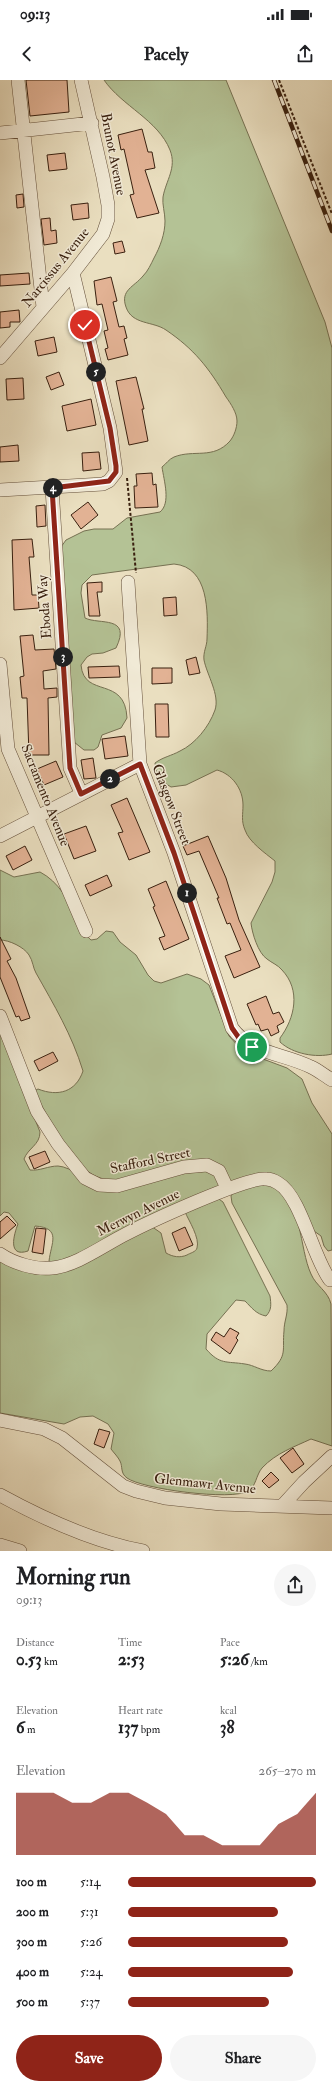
<!DOCTYPE html>
<html lang="en">
<head>
<meta charset="utf-8">
<style>
	body { margin:0; font-family:"IM FELL Double Pica",serif; background:#f6f6f6; color:#202124; height:100vh; display:flex; flex-direction:column; font-size:15px; white-space:nowrap }
	* { box-sizing:border-box; margin:0 }
	p { font-size:13px; color:#757577 }
	.icon { flex:none; width:22px; height:22px; fill:none; stroke:currentColor; stroke-width:2; stroke-linecap:round; stroke-linejoin:round }
	.map { position:relative; height:1471px; overflow:hidden }
	.sheet { display:flex; flex-direction:column; background:#fff; flex:1 }
	.sheet>* { flex:none }
	.pin { position:absolute; display:grid; place-items:center; width:34px; height:34px; color:#fff; margin:-17px; border:2px solid #fff; border-radius:50%; box-shadow:0 1px 4px #0007 }
	.km { position:absolute; width:20px; height:20px; margin:-10px; border-radius:50%; background:#222; color:#fff; font-size:11px; line-height:20px; text-align:center }
	.round { display:grid; place-items:center; flex:none; width:42px; height:42px; border-radius:21px; background:#f6f6f6 }
	.overview { display:flex; align-items:center; justify-content:space-between; height:68px; padding:0 16px }
	h1 { font-size:22px; font-weight:700; line-height:30px }
	.metrics { display:grid; grid-template-columns:repeat(3,1fr); gap:6px; height:68px; padding:4px 16px }
	.metrics div { display:grid; align-content:center }
	.metrics b { font-size:17px; font-weight:700 }
	.metrics small { font-size:11px; font-weight:400 }
	.metrics p { font-size:11px }
	.chart { height:112px; padding:8px 16px }
	.chart p { display:flex; justify-content:space-between }
	.chart svg { width:100%; height:72px; margin-top:4px; fill:#8f2418; opacity:.7 }
	.primary-button { display:flex; gap:8px; margin-top:auto; padding:8px 16px }
	.primary-button a { flex:1; height:46px; border-radius:24px; background:#8f2418; color:#fff; font-size:16px; font-weight:700; line-height:46px; text-align:center }
	.primary-button a+a { background:#f6f6f6; color:#202124 }
	ul { padding:0 16px; list-style:none; font-size:13px }
	li { display:grid; grid-template-columns:64px 48px 1fr; align-items:center; height:30px }
	li i { height:10px; border-radius:5px; background:#8f2418 }
	.status { display:flex; justify-content:space-between; align-items:center; height:28px; padding:0 20px; background:#fff; direction:ltr }
	.status svg { height:11px; fill:currentColor }
	header { display:flex; justify-content:space-between; align-items:center; height:52px; padding:0 16px; background:#fff; font-size:18px; font-weight:700 }
	.map>svg:first-child { display:block }
	.green { fill:#b4c295; stroke:#767152 }
	.building { fill:#e2b294; stroke:#39200f }
	.lines { fill:none; stroke-linecap:round; stroke-linejoin:round }
	.minor-casing { stroke:#65503b; stroke-width:14 }
	.path { stroke:#39200f; stroke-width:2; stroke-dasharray:3 2; stroke-linecap:butt }
	.minor { stroke:#f1ead6; stroke-width:13 }
	.rail-casing { stroke:#39200f; stroke-width:4.5 }
	.rail { stroke:#f1ead6; stroke-width:3; stroke-dasharray:9; stroke-linecap:butt }
	.route-casing { stroke:#fff; stroke-width:8 }
	.route { stroke:#8f2418; stroke-width:5 }
	.labels { text-anchor:middle; stroke-width:3; stroke-linejoin:round; paint-order:stroke }
	.street-label { font-size:14px; fill:#39200f; stroke:#f1ead6 }
</style>
</head>
<body>
<div class="status"><b>09:13</b><svg viewBox="0 0 49 12"><path d="M0 12V9h3v3zM5 12V6h3v6zM10 12V3h3v9zM15 12V0h3v12zM26 1h20v11H26zM47 4h2v5h-2z"/></svg></div>
<header><svg class="icon" aria-label="back" viewBox="0 0 24 24"><path d="M15 5l-7 7 7 7"/></svg>Pacely<svg class="icon" aria-label="share" viewBox="0 0 24 24"><path d="M12 15V3M7 8l5-5 5 5M5 13v7h14v-7"/></svg></header>
<div class="map">
<svg width="332" height="1471" viewBox="0 0 332 1471">
	<rect width="100%" height="100%" fill="#eadfc0"/>
	<filter id="stains"><feTurbulence type="fractalNoise" baseFrequency=".005" numOctaves="4"/><feColorMatrix values="0 0 0 0 .2 0 0 0 0 .09 0 0 0 0 .02 0 0 0 .5 -.17"/></filter>
	<radialGradient id="worn" r=".72"><stop offset=".6" stop-color="#630" stop-opacity="0"/><stop offset="1" stop-color="#630" stop-opacity=".3"/></radialGradient>
	<path class="green" d="M 104,0 L 226,0 L 325,242 L 332,268 L 332,974 C 316,978 293,974 280,962 L 280,958 C 295,938 301,910 282,890 C 278,885 272,883 267,879 C 258,873 252,853 251,843 L 272,802 L 275,792 L 275,781 C 265,773 249,762 245,750 C 241,741 243,734 243,725 C 243,709 232,694 217,690 L 186,705 L 171,707 C 161,701 156,695 155,683 C 163,677 171,676 180,671 C 195,664 209,647 215,630 C 220,615 207,595 204,580 C 203,572 207,566 207,559 C 208,532 209,487 174,484 L 92,495 L 82,505 L 81,513 L 85,538 C 99,545 132,535 116,568 L 103,573 L 92,574 L 87,577 L 81,585 C 84,619 125,595 127,638 L 121,648 L 102,655 L 98,667 L 94,670 L 84,670 L 74,662 L 61,467 L 66,460 L 84,451 L 94,449 L 113,449 L 127,438 L 160,432 C 171,423 164,401 162,387 C 166,384 169,379 174,377 C 194,369 213,380 230,361 C 234,356 237,348 237,341 C 237,333 231,324 226,317 C 209,288 194,269 166,250 C 153,241 132,245 126,227 C 120,210 134,207 143,196 C 148,191 151,184 154,178 C 160,167 165,154 165,141 C 165,133 162,124 163,117 C 166,100 177,88 170,70 C 158,40 122,26 104,0 Z
		M 0,790 L 14,797 L 40,792 C 59,802 68,820 77,838 C 81,846 84,854 91,860 L 97,859 L 106,851 L 113,852 L 120,862 L 136,875 L 148,895 L 154,901 L 161,903 L 187,894 L 201,899 L 209,905 L 229,956 L 240,968 L 255,976 L 287,988 L 302,999 L 312,1023 L 332,1054 L 332,1170 L 328,1171 L 324,1166 L 321,1156 L 314,1151 L 291,1106 L 229,1104 L 222,1089 L 117,1101 C 108,1100 101,1099 93,1095 C 70,1080 47,1036 34,1011 L 38,1009 C 58,1017 76,1012 83,991 C 72,955 54,925 36,893 C 33,888 33,881 29,875 C 24,867 9,860 0,860 Z
		M 0,951 L 40,1052 C 40,1065 28,1068 24,1079 L 30,1090 C 40,1091 48,1086 58,1086 C 72,1087 86,1101 97,1109 L 171,1093 L 215,1091 L 223,1107 L 84,1174 L 53,1184 L 49,1181 C 51,1163 62,1148 35,1146 L 28,1171 C 7,1178 14,1154 18,1144 L 9,1133 L 4,1132 L 0,1136 Z
		M 257,1104 C 261,1104 268,1103 272,1105 C 303,1121 299,1168 311,1194 C 316,1206 328,1211 331,1224 L 332,1366 L 311,1359 C 294,1367 276,1373 262,1388 C 256,1395 256,1407 248,1411 C 232,1421 142,1409 127,1398 C 120,1393 123,1387 120,1381 C 118,1377 114,1373 111,1369 L 114,1353 L 108,1344 L 93,1336 L 80,1337 L 64,1344 L 0,1333 L 0,1180 L 36,1194 L 151,1146 L 161,1153 L 166,1173 C 173,1177 180,1178 187,1175 C 190,1173 196,1172 197,1168 C 200,1158 189,1141 185,1132 L 216,1117 L 223,1122 L 270,1216 C 271,1224 272,1230 266,1236 C 256,1234 252,1228 245,1221 L 236,1220 L 207,1254 L 206,1269 C 220,1285 226,1281 245,1284 C 254,1285 261,1291 271,1291 C 288,1275 282,1270 284,1251 C 284,1241 288,1235 287,1225 L 232,1123 L 231,1116 L 233,1112 Z"/>
	<path class="building" d="M 26,0 L 67,0 L 69,32 L 30,36 Z
		M 142,49 L 148,72 L 152,72 L 155,88 L 145,90 L 159,133 L 137,138 L 130,115 L 134,114 L 124,69 L 121,70 L 118,55 Z
		M 65,73 L 67,89 L 49,91 L 47,75 Z
		M 23,114 L 24,127 L 17,128 L 16,115 Z
		M 88,123 L 89,138 L 73,140 L 71,125 Z
		M 50,138 L 51,151 L 56,150 L 57,163 L 44,165 L 41,139 Z
		M 122,161 L 125,172 L 115,174 L 113,163 Z
		M 29,193 L 30,204 L 0,206 L 0,195 Z
		M 111,197 L 117,221 L 113,222 L 119,247 L 124,246 L 127,258 L 124,259 L 128,275 L 108,280 L 105,269 L 108,268 L 104,251 L 108,250 L 102,224 L 97,225 L 94,201 Z
		M 19,230 L 20,242 L 10,242 L 10,247 L 0,248 L 0,232 Z
		M 54,257 L 57,272 L 38,276 L 35,261 Z
		M 59,292 L 64,305 L 51,310 L 46,297 Z
		M 136,297 L 144,329 L 142,329 L 148,361 L 129,365 L 116,301 Z
		M 23,298 L 24,319 L 7,320 L 6,299 Z
		M 91,319 L 96,345 L 67,351 L 62,326 Z
		M 18,365 L 19,381 L 0,382 L 0,367 Z
		M 99,372 L 101,389 L 83,391 L 82,373 Z
		M 152,393 L 153,405 L 156,404 L 158,427 L 135,428 L 134,406 L 137,406 L 136,394 Z
		M 88,422 L 98,435 L 81,449 L 71,435 Z
		M 45,425 L 46,446 L 37,447 L 36,426 Z
		M 32,459 L 34,477 L 29,477 L 32,515 L 38,515 L 39,528 L 14,530 L 12,460 Z
		M 102,502 L 102,512 L 97,512 L 100,536 L 89,536 L 87,503 Z
		M 176,517 L 177,535 L 164,536 L 163,518 Z
		M 33,555 L 35,570 L 54,569 L 56,589 L 43,591 L 44,609 L 57,608 L 57,617 L 48,618 L 49,675 L 29,675 L 27,618 L 22,618 L 20,597 L 24,596 L 20,556 Z
		M 196,577 L 200,593 L 189,595 L 186,580 Z
		M 119,586 L 120,597 L 89,598 L 88,587 Z
		M 152,588 L 172,588 L 172,603 L 152,604 Z
		M 155,624 L 168,624 L 169,657 L 156,657 Z
		M 125,656 L 128,676 L 105,679 L 102,659 Z
		M 93,678 L 96,698 L 84,699 L 81,680 Z
		M 56,681 L 63,697 L 44,705 L 37,689 Z
		M 127,718 L 150,772 L 129,780 L 118,753 L 123,752 L 111,725 Z
		M 86,746 L 96,771 L 74,779 L 64,754 Z
		M 208,756 L 226,798 L 239,840 L 260,887 L 234,898 L 225,876 L 241,870 L 230,843 L 227,844 L 217,818 L 219,818 L 199,771 L 187,775 L 183,766 Z
		M 25,766 L 32,780 L 13,790 L 6,776 Z
		M 107,795 L 112,806 L 90,816 L 85,805 Z
		M 166,801 L 189,859 L 164,870 L 159,858 L 165,856 L 153,827 L 155,826 L 148,809 Z
		M 0,857 L 11,879 L 7,881 L 16,898 L 30,938 L 21,941 L 19,936 L 16,937 L 0,897 Z
		M 266,916 L 273,934 L 279,932 L 284,942 L 277,946 L 279,952 L 271,956 L 268,949 L 261,951 L 258,944 L 256,945 L 247,924 Z
		M 53,972 L 58,981 L 39,991 L 34,981 Z
		M 45,1071 L 50,1082 L 34,1089 L 29,1077 Z
		M 7,1136 L 16,1145 L 0,1159 L 0,1142 Z
		M 185,1147 L 193,1165 L 179,1171 L 172,1153 Z
		M 36,1148 L 46,1149 L 43,1174 L 32,1172 Z
		M 230,1248 L 239,1253 L 236,1258 L 238,1260 L 230,1274 L 211,1260 L 216,1252 L 224,1257 Z
		M 99,1349 L 110,1352 L 104,1368 L 94,1364 Z
		M 293,1368 L 304,1384 L 292,1393 L 280,1378 Z
		M 271,1392 L 279,1400 L 269,1408 L 262,1401 Z"/>
	<g class="lines">
		<g class="minor-casing">
			<path id="minor" d="M 18,0 L 43,227
				M 0,53 L 92,43
				M 0,278 L 73,193 L 103,154 L 108,139 L 108,125 L 103,97 L 81,0
				M 52,408 L 70,688 L 81,713
				M 0,410 L 103,404 L 109,401 L 116,392 L 110,348 L 73,193
				M 128,502 L 140,684 L 174,773 L 232,948 C 251,974 283,973 311,987 C 318,990 325,996 332,1000
				M 0,584 L 8,669 L 86,851
				M 0,756 L 140,684
				M 0,936 L 37,1031 L 58,1064 L 85,1098 L 99,1105 L 117,1106 L 184,1087 L 207,1085 L 219,1091 L 227,1108
				M 0,1174 C 13,1183 35,1190 52,1188 C 76,1186 104,1165 126,1154 C 147,1143 248,1096 266,1099 C 270,1099 275,1101 278,1103 C 301,1116 313,1178 330,1200
				M 0,1340 L 44,1349 L 62,1358 L 123,1406 L 136,1411 L 165,1418 L 221,1424 L 332,1428
				M 0,1415 C 42,1438 95,1462 143,1471
				M 283,1425 L 304,1402 L 332,1376
				M 0,1465 L 20,1471"/>
		</g>
		<path class="path" d="M 279,0 L 332,134
			M 127,398 L 136,493"/>
		<use href="#minor" class="minor"/>
		<g class="rail-casing">
			<path id="rail" d="M 274,0 L 332,151"/>
		</g>
		<use href="#rail" class="rail"/>
	</g>
	<g class="lines">
		<g class="route-casing">
			<path id="route" d="M 85,245 L 110,348 L 116,386 L 116,392 L 109,401 L 52,408 L 70,688 L 81,714 L 140,684 L 174,773 L 232,948 L 239,958 L 252,967"/>
		</g>
		<use href="#route" class="route"/>
	</g>
	<g class="labels">
		<g class="street-label">
			<text transform="translate(114 74) rotate(79)" y="5">Brunot Avenue</text>
			<text transform="translate(55 187) rotate(-51)" y="5">Narcissus Avenue</text>
			<text transform="translate(44 527) rotate(-94)" y="5">Eboda Way</text>
			<text transform="translate(46 715) rotate(68)" y="5">Sacramento Avenue</text>
			<text transform="translate(172 724) rotate(69)" y="5">Glasgow Street</text>
			<text transform="translate(150 1080) rotate(-12)" y="5">Stafford Street</text>
			<text transform="translate(138 1132) rotate(-26)" y="5">Merwyn Avenue</text>
			<text transform="translate(205 1403) rotate(6)" y="5">Glenmawr Avenue</text>
		</g>
	</g>
	<rect width="100%" height="100%" filter="url(#stains)"/>
	<rect width="100%" height="100%" fill="url(#worn)"/>
</svg>
<div class="pin" style="left:252px;top:967px;background:#1e9e55"><svg class="icon" aria-label="arrive" viewBox="0 0 24 24"><path d="M6 21V4h12l-3 4 3 4H6"/></svg></div>
<div class="pin" style="left:85px;top:245px;background:#d93025"><svg class="icon" aria-label="check" viewBox="0 0 24 24"><path d="M5 12l5 5 9-10"/></svg></div>
<b class="km" style="left:187px;top:813px">1</b>
<b class="km" style="left:110px;top:699px">2</b>
<b class="km" style="left:63px;top:577px">3</b>
<b class="km" style="left:53px;top:408px">4</b>
<b class="km" style="left:96px;top:292px">5</b>
</div>
<section class="sheet">
<div class="overview"><div><h1>Morning run</h1><p>09:13</p></div><a class="round"><svg class="icon" aria-label="share" viewBox="0 0 24 24"><path d="M12 15V3M7 8l5-5 5 5M5 13v7h14v-7"/></svg></a></div>
<div class="metrics">
<div><p>Distance</p><b>0.53<small> km</small></b></div>
<div><p>Time</p><b>2:53</b></div>
<div><p>Pace</p><b>5:26<small> /km</small></b></div>
</div>
<div class="metrics">
<div><p>Elevation</p><b>6<small> m</small></b></div>
<div><p>Heart rate</p><b>137<small> bpm</small></b></div>
<div><p>kcal</p><b>38</b></div>
</div>
<div class="chart"><p><span>Elevation</span>265–270 m</p>
<svg viewBox="0 0 160 44" preserveAspectRatio="none"><path d="M0 44V6L10 6L20 6L30 12L40 12L50 6L60 6L70 12L80 19L90 32L100 32L110 38L120 38L130 38L140 25L150 19L160 6V44z"/></svg>
</div>
<ul>
<li><b>100 m</b>5:14<i style="width:100%"></i></li>
<li><b>200 m</b>5:31<i style="width:80%"></i></li>
<li><b>300 m</b>5:26<i style="width:85%"></i></li>
<li><b>400 m</b>5:24<i style="width:88%"></i></li>
<li><b>500 m</b>5:37<i style="width:75%"></i></li>
</ul>
<div class="primary-button"><a>Save</a><a>Share</a></div>
</section>
</body>
</html>
